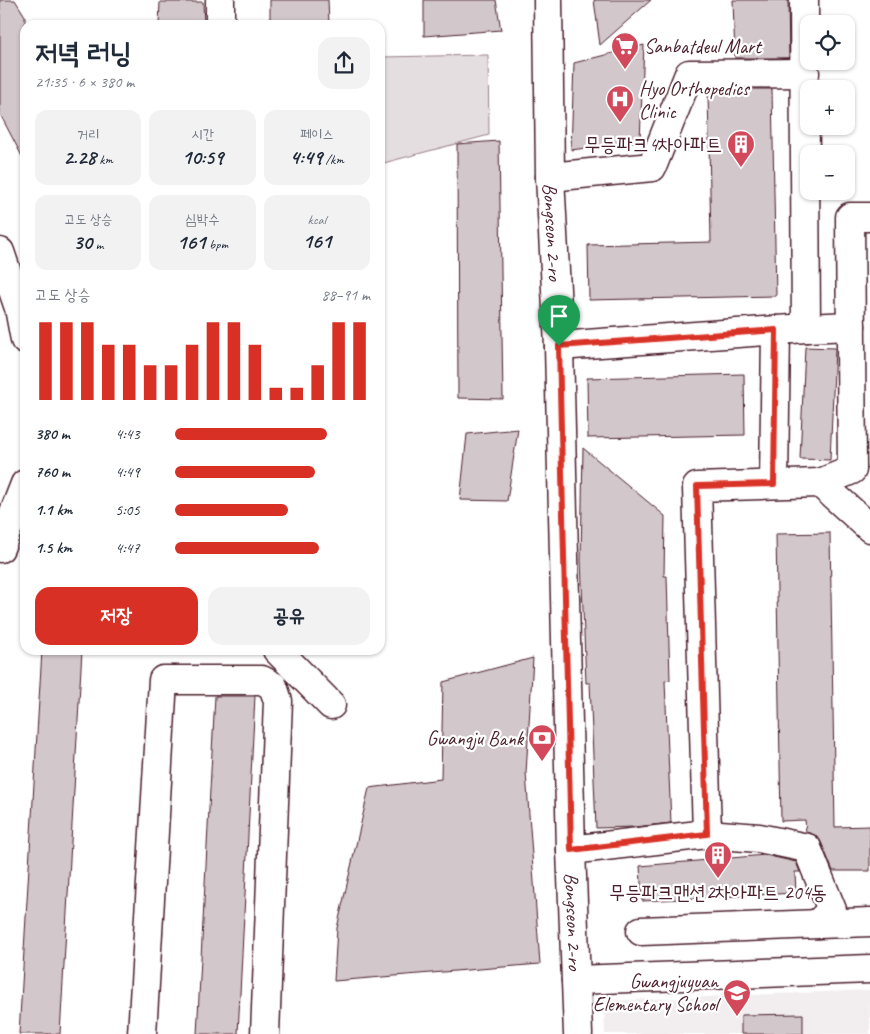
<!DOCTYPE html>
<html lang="ko">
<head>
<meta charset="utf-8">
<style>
	body { margin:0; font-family:Caveat,"Poor Story",sans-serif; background:#f2f2f3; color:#1f2937; height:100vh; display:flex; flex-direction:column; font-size:19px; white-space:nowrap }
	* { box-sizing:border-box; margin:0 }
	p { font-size:16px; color:#747a83 }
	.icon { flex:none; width:28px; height:28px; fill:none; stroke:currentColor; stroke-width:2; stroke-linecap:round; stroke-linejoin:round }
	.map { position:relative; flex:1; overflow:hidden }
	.sheet { position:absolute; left:20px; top:20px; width:365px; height:635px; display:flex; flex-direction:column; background:#fff; border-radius:15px; box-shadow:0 1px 4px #0004 }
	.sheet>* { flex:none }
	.controls { position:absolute; left:800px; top:15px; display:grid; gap:10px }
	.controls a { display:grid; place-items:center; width:55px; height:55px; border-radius:10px; background:#fff; box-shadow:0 1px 4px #0004; font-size:25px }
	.pin { position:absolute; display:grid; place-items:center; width:42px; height:42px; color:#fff; margin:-51px -21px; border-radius:50% 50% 50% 0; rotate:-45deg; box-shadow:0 0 5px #0007 }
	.pin .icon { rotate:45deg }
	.round { display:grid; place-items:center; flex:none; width:52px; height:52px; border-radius:15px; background:#f2f2f3 }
	.overview { display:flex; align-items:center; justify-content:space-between; height:85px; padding:0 15px }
	h1 { font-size:28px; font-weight:700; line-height:38px }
	.metrics { display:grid; grid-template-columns:repeat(3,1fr); gap:8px; height:85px; padding:5px 15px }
	.metrics div { display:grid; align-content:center; border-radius:12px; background:#f2f2f3; text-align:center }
	.metrics b { font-size:21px; font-weight:700 }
	.metrics small { font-size:14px; font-weight:400 }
	.metrics p { font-size:14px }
	.chart { height:140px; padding:10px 15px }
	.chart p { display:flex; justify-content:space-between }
	.chart svg { width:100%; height:90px; margin-top:5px; stroke:#d93025; stroke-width:6 }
	.button { display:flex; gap:10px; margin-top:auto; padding:10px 15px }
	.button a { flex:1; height:58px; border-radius:15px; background:#d93025; color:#fff; font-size:20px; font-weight:700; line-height:58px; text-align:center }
	.button a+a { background:#f2f2f3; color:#1f2937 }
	ul { padding:0 15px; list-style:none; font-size:16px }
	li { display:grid; grid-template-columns:80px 60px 1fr; align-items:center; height:38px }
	li i { height:12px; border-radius:6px; background:#d93025 }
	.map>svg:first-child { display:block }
	.built { fill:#f2eeef }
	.green { fill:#e5dee0; stroke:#987e86 }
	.building { fill:#d2c7cb; stroke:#4a1f2b }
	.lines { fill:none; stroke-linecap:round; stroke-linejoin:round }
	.minor-casing { stroke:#4a1f2b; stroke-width:31 }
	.minor { stroke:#fff; stroke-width:28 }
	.route-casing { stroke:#fff; stroke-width:10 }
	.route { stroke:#d93025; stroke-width:6 }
	.labels { text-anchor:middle; stroke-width:4.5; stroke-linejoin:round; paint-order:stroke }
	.poi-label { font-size:20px; fill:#4a1f2b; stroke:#fff; text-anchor:end }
	.street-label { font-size:20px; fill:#4a1f2b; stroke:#fff }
</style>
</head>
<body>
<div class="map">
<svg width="870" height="1034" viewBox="0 0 870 1034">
	<rect width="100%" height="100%" fill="#fff"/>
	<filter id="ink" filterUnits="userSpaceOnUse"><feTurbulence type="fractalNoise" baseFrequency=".02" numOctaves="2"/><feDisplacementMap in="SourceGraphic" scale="10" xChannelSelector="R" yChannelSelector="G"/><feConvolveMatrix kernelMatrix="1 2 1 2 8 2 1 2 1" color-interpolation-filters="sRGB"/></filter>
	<g filter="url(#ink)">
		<path class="built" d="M 870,990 L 870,1034 L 605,1034 L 604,1001 Z"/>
		<path class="green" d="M 488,55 L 489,135 L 380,164 L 380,57 Z"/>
		<path class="building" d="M 0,0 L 15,0 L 25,16 L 25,162 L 0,114 Z
			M 270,0 L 328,0 L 329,25 L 270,25 Z
			M 424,0 L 496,0 L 501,30 L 424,36 Z
			M 594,0 L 651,0 L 600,45 Z
			M 733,0 L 788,0 L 789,58 L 735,58 Z
			M 160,2 L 203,2 L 204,25 L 159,25 Z
			M 644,45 L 640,141 L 571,150 L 574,63 Z
			M 736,89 L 772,89 L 776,296 L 589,300 L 588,245 L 711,242 L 708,93 L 736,92 Z
			M 499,141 L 503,399 L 458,398 L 457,144 Z
			M 805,347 L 835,348 L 830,460 L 800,459 Z
			M 744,374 L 745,435 L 588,438 L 587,378 Z
			M 518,429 L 507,501 L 460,500 L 467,434 Z
			M 583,448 L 665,516 L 664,576 L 667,576 L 670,680 L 665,681 L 671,823 L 635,827 L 596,828 L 590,683 L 586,683 L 581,560 Z
			M 830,533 L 835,827 L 870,826 L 870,871 L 833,871 L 821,842 L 817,836 L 806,832 L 805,820 L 781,821 L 776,534 Z
			M 42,650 L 82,650 L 60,1034 L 19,1034 Z
			M 533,658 L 526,773 L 540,964 L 334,981 L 337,928 L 369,788 L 441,779 L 443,682 Z
			M 215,696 L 255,696 L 238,1034 L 197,1034 Z
			M 765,855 L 796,862 L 800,872 L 795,872 L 796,893 L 642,901 L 640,866 Z
			M 803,1014 L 803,1034 L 741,1034 L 741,1015 Z"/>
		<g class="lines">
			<g class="minor-casing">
				<g id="minor">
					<path d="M 220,0 L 220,25"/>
					<path id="s1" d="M 548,0 L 550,177 L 559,346 L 571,850 L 578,1034"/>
					<path d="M 550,177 L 652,167 L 689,74 L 805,73"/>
					<path d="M 0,252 L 19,308 L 25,340"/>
					<path d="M 806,328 L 851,326"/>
					<path d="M 559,346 L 806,328 L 804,0"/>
					<path d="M 820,483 L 852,470 L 850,217 L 870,217"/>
					<path d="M 774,484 L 776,330"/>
					<path d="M 0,548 L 25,484"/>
					<path d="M 277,650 L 331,705"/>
					<path d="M 707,834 L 697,487 L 820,483 L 870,528"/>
					<path d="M 571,850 L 707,834 L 759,838 L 807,848 L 832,910 L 817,924"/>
					<path d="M 641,931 L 870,922"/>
					<path d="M 576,980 L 870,969"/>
					<path d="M 142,1034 L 163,680 L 262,680 L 273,686 L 278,701 L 265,1034"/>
				</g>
			</g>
			<use href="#minor" class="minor"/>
		</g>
	</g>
	<g class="lines" filter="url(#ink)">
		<g class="route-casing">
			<path id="route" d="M 776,330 L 774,484 L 697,486 L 707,834 L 571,850 L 559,346 Z"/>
		</g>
		<use href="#route" class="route"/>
	</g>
	<defs>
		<g id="supermarket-pin" transform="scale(1.4375)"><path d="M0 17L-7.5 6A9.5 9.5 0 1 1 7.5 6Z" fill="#d1495b" stroke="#fff"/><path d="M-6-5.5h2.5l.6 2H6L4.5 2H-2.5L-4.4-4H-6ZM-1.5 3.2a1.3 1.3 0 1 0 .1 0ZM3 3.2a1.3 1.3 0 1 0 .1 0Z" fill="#fff"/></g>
		<g id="hospital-pin" transform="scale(1.4375)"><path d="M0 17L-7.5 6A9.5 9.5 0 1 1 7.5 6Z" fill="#d1495b" stroke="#fff"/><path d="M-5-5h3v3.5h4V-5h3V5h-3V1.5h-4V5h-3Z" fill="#fff"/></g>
		<g id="building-pin" transform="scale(1.4375)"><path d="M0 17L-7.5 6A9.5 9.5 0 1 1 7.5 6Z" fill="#d1495b" stroke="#fff"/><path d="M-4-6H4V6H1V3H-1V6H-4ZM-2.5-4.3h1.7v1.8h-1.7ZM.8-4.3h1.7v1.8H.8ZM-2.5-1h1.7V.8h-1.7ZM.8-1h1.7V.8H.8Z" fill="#fff"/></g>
		<g id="bank-pin" transform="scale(1.4375)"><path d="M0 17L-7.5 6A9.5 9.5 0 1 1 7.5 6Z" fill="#d1495b" stroke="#fff"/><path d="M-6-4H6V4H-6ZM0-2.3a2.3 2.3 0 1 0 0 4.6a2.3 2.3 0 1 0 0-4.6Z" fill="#fff"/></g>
		<g id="school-pin" transform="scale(1.4375)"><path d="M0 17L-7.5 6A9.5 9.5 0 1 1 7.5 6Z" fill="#d1495b" stroke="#fff"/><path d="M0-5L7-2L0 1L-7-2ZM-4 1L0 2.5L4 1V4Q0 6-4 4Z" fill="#fff"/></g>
	</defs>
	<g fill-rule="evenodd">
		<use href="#supermarket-pin" x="625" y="46"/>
		<use href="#hospital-pin" x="620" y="99"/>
		<use href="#building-pin" x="741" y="144"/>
		<use href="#bank-pin" x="542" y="738"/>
		<use href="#building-pin" x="718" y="855"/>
		<use href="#school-pin" x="737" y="993"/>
	</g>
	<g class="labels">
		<g class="poi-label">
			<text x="644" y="53" text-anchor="start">Sanbatdeul Mart</text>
			<text x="639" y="95" text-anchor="start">Hyo Orthopedics<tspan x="639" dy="23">Clinic</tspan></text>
			<text x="722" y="151">무등파크4차아파트</text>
			<text x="523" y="745">Gwangju Bank</text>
			<text x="718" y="899" text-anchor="middle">무등파크맨션2차아파트 204동</text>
			<text x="718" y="988">Gwangjuyuan<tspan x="718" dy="23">Elementary School</tspan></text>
		</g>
		<g class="street-label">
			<text dy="7" stroke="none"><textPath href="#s1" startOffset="232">Bongseon 2-ro</textPath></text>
			<text dy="7" stroke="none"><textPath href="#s1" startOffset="922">Bongseon 2-ro</textPath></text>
		</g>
	</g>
</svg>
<div class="controls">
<a><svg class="icon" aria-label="locate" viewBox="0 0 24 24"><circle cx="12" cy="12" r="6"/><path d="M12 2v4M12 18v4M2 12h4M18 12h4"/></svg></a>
<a>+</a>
<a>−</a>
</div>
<div class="pin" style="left:559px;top:346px;background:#1e9e55"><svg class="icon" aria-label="arrive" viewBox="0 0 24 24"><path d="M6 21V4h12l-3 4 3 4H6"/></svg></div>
<section class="sheet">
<div class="overview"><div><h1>저녁 러닝</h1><p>21:35 · 6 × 380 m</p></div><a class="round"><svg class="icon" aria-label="share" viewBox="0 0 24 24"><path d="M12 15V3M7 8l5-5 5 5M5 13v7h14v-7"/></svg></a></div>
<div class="metrics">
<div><p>거리</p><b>2.28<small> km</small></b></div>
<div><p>시간</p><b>10:59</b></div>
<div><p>페이스</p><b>4:49<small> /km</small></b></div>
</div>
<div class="metrics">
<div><p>고도 상승</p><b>30<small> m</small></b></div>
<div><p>심박수</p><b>161<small> bpm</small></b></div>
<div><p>kcal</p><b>161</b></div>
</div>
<div class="chart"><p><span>고도 상승</span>88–91 m</p>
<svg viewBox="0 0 160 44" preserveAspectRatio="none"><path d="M5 44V6M15 44V6M25 44V6M35 44V17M45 44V17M55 44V27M65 44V27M75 44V17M85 44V6M95 44V6M105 44V17M115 44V38M125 44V38M135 44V27M145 44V6M155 44V6"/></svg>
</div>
<ul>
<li><b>380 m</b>4:43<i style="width:78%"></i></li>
<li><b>760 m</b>4:49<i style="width:72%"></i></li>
<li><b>1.1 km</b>5:05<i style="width:58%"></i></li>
<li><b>1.5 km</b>4:47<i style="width:74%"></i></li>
</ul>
<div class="button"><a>저장</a><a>공유</a></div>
</section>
</div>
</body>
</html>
